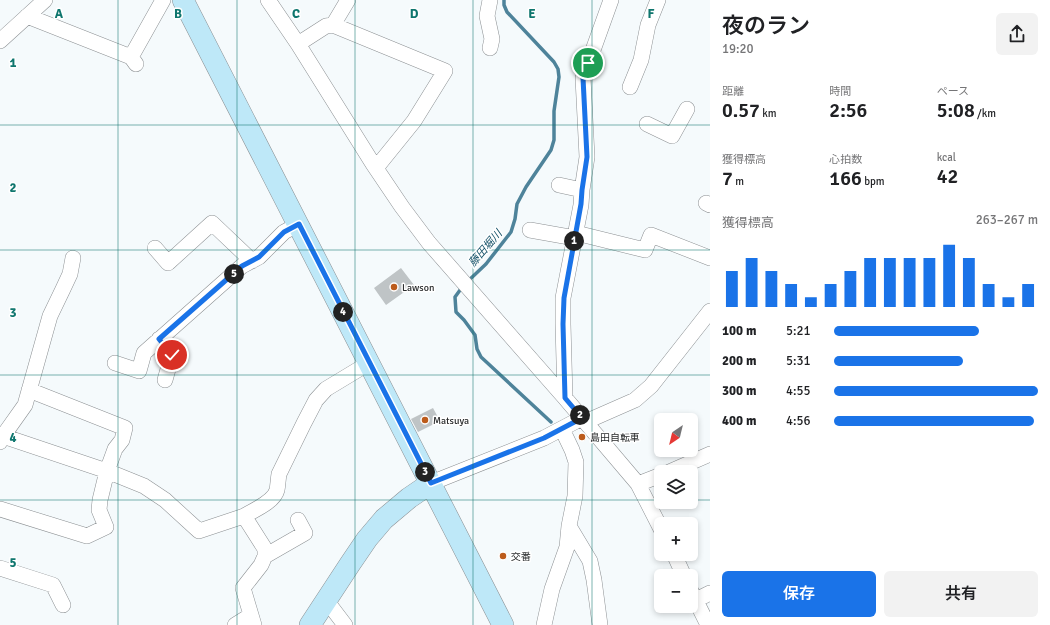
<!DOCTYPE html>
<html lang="ja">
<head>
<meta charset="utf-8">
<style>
	body { margin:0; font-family:Signika,"Noto Sans JP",sans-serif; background:#f2f2f2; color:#202124; height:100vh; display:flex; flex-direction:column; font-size:15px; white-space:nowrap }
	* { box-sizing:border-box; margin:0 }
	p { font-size:13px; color:#757577 }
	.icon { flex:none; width:22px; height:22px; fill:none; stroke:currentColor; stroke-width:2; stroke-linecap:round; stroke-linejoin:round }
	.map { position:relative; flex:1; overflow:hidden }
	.sheet { display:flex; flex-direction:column; background:#fff; width:340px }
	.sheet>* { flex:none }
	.needle { width:26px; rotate:215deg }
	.controls { position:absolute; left:654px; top:413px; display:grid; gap:8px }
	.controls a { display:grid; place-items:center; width:44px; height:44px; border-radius:6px; background:#fff; box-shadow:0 2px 6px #0003; font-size:20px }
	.pin { position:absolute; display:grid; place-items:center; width:34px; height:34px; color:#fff; margin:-17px; border:2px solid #fff; border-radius:50%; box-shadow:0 1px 4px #0007 }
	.km { position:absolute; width:20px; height:20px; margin:-10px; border-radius:50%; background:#222; color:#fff; font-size:11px; line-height:20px; text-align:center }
	.round { display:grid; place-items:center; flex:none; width:42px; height:42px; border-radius:6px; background:#f2f2f2 }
	.summary { display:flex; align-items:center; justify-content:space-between; height:68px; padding:0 12px }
	h1 { font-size:22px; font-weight:600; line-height:30px }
	.figures { display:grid; grid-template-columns:repeat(3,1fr); gap:6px; height:68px; padding:4px 12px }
	.figures div { display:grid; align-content:center }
	.figures b { font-size:20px; font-weight:600 }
	.figures small { font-size:11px; font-weight:400 }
	.figures p { font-size:11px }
	.chart { height:112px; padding:8px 12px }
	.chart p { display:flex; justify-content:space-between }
	.chart svg { width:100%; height:72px; margin-top:4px; stroke:#1a73e8; stroke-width:6 }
	.action { display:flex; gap:8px; margin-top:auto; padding:8px 12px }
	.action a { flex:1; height:46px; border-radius:6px; background:#1a73e8; color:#fff; font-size:16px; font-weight:600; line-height:46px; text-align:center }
	.action a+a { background:#f2f2f2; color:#202124 }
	ul { padding:0 12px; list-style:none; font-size:13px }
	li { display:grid; grid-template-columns:64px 48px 1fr; align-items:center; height:30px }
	li i { height:10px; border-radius:5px; background:#1a73e8 }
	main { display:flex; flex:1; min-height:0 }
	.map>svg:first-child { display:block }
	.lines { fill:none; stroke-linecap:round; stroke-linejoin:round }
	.stream { stroke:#4e839a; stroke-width:3.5 }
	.building { fill:#bfc4c6 }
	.street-casing { stroke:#8c9093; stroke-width:16 }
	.secondary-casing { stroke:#8c9093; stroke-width:22 }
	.street { stroke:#fff; stroke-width:15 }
	.secondary { stroke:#bee8f8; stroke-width:21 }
	.route-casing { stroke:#fff; stroke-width:8 }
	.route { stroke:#1a73e8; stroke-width:5 }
	.grid { fill:none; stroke:#0f766e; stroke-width:1; stroke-opacity:0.55 }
	.poi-dot { fill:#bc5b1b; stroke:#fff; stroke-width:1.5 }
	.labels { text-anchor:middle; stroke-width:3; stroke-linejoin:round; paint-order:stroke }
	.poi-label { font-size:10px; fill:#282a2b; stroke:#fff; text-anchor:start }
	.water-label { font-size:11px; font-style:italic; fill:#155168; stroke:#fff }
	.grid-label { font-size:13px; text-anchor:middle; font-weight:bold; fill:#0f766e; stroke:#fff; stroke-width:3; stroke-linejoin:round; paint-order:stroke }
</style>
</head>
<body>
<main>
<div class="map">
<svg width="710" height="625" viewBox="0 0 710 625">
	<rect width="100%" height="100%" fill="#f5fafc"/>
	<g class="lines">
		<path class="stream" d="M 467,282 L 486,264 L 511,232 L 515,219 L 517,204 L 526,187 L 551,150 L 554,140 L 554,111 L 559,77 L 558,69 L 554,62 L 507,12 L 504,5 L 504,0
			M 463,286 L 455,297 L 456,312 L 464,320 L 475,335 L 477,349 L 481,357 L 551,422"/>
	</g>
	<path class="building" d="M 401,268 L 414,285 L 386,305 L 374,288 Z
		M 433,408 L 440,421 L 418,432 L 411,419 Z"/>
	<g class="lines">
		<g class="street-casing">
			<path id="street" d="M 268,0 L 298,44 L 373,164 L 402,207 L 429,243 L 565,398 L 638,484 L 661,529
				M 490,0 L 487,16 L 492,39 L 490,48
				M 27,16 L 131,57 L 136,64
				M 333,25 L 348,0
				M 0,41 L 45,0
				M 298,44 L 326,26 L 333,25 L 445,71 L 414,121 L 376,168
				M 131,57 L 163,0
				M 630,87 L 641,60 L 648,25 L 658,0
				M 647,124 L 672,136 L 687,109
				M 559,185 L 582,190
				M 706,203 L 710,205
				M 530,230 L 575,238
				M 576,233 L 645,250 L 651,235 L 710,258
				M 155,248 L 168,263 L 212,223 L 252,261
				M 159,339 L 172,355 L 165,380
				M 115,363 L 139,371 L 144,353 L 242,266 L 259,257 L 284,232 L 299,224
				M 565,398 L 563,324 L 563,298 L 581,205 L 582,190 L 587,157 L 583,78 L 611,0
				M 585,422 L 635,400 L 651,386 L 710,311
				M 562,429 L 572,450 L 576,462 L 575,496 L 569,526 L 590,561 L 594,580 L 600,625
				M 0,435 L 107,471 L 144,486 L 165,500 L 199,531 L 244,516
				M 0,442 L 3,436 L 25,405 L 50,316 L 63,289 L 70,274 L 73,258
				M 669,472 L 710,454
				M 431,483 L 544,438 L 582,418
				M 638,484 L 661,475
				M 0,509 L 87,536 L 106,527 L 99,510 L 100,500 L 107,471 L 115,449 L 122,440 L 125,428 L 29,390
				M 674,554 L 684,576
				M 265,556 L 305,533 L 298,520
				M 0,568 L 53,585 L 63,605
				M 691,591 L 708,625
				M 326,600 L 345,625
				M 696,600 L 710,593
				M 235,625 L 251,615
				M 254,625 L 243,588 L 261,565 L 265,556 L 265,549 L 244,516 C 254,510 274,502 277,490 C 278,485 278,480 279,474 L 304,423 L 316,400 L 326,389 L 369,363
				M 544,625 L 552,589 L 567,547 L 569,526"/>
		</g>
		<g class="secondary-casing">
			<path id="secondary" d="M 183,0 L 503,625
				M 310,625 L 350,564 L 367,539 L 384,519 L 409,498 L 431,483"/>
		</g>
		<use href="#street" class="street"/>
		<use href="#secondary" class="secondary"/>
	</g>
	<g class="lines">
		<g class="route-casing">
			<path id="route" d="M 172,355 L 159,339 L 242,266 L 259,257 L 284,232 L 299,224 L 431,483 L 544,438 L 582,418 L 565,398 L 563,324 L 564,298 L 581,204 L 582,190 L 587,157 L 583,78 L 588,63"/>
		</g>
		<use href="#route" class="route"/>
	</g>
	<path class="grid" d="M 118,0 L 118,625M 237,0 L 237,625M 355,0 L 355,625M 473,0 L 473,625M 592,0 L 592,625M 0,125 L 710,125M 0,250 L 710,250M 0,375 L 710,375M 0,500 L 661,500M 691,500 L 710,500"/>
	<g class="poi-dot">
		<circle cx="394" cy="287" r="4"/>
		<circle cx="425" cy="420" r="4"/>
		<circle cx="582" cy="437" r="4"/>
		<circle cx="503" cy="556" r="4"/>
	</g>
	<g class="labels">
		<g class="poi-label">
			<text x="402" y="291">Lawson</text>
			<text x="433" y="424">Matsuya</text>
			<text x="590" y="441">島田自転車</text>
			<text x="511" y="560">交番</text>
		</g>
		<g class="water-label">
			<text transform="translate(485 248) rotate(-49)" y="4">藤田堀川</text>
		</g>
	</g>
	<g class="grid-label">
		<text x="59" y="18">A</text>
		<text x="178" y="18">B</text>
		<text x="296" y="18">C</text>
		<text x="414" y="18">D</text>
		<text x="532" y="18">E</text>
		<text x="651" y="18">F</text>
		<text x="13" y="67">1</text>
		<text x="13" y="192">2</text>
		<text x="13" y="317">3</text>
		<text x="13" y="442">4</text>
		<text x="13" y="567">5</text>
	</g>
</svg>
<div class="controls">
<a><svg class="needle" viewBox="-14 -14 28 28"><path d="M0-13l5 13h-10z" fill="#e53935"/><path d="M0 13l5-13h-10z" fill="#757577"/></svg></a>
<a><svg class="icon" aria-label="layers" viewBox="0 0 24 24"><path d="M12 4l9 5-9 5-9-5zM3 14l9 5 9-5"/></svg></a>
<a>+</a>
<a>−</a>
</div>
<div class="pin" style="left:588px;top:63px;background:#1e9e55"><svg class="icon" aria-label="arrive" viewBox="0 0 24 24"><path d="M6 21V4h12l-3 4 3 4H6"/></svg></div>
<div class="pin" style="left:172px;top:355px;background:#d93025"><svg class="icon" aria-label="check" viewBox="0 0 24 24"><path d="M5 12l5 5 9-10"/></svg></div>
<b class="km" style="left:574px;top:241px">1</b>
<b class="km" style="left:580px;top:415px">2</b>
<b class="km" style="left:425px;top:472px">3</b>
<b class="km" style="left:343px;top:312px">4</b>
<b class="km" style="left:234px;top:274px">5</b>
</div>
<section class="sheet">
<div class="summary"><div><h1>夜のラン</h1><p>19:20</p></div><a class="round"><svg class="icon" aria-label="share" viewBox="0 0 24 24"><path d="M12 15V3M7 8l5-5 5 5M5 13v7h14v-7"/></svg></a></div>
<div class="figures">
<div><p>距離</p><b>0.57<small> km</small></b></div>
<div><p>時間</p><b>2:56</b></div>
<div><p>ペース</p><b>5:08<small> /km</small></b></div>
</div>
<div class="figures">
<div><p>獲得標高</p><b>7<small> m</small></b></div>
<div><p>心拍数</p><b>166<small> bpm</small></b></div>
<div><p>kcal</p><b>42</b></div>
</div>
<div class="chart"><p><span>獲得標高</span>263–267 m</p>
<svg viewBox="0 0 160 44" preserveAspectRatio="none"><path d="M5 44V22M15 44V14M25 44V22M35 44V30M45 44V38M55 44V30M65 44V22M75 44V14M85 44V14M95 44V14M105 44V14M115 44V6M125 44V14M135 44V30M145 44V38M155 44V30"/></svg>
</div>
<ul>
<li><b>100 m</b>5:21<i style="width:71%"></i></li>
<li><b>200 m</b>5:31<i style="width:63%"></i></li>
<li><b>300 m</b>4:55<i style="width:100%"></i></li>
<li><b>400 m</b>4:56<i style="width:98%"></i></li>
</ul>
<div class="action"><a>保存</a><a>共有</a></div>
</section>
</main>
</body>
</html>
